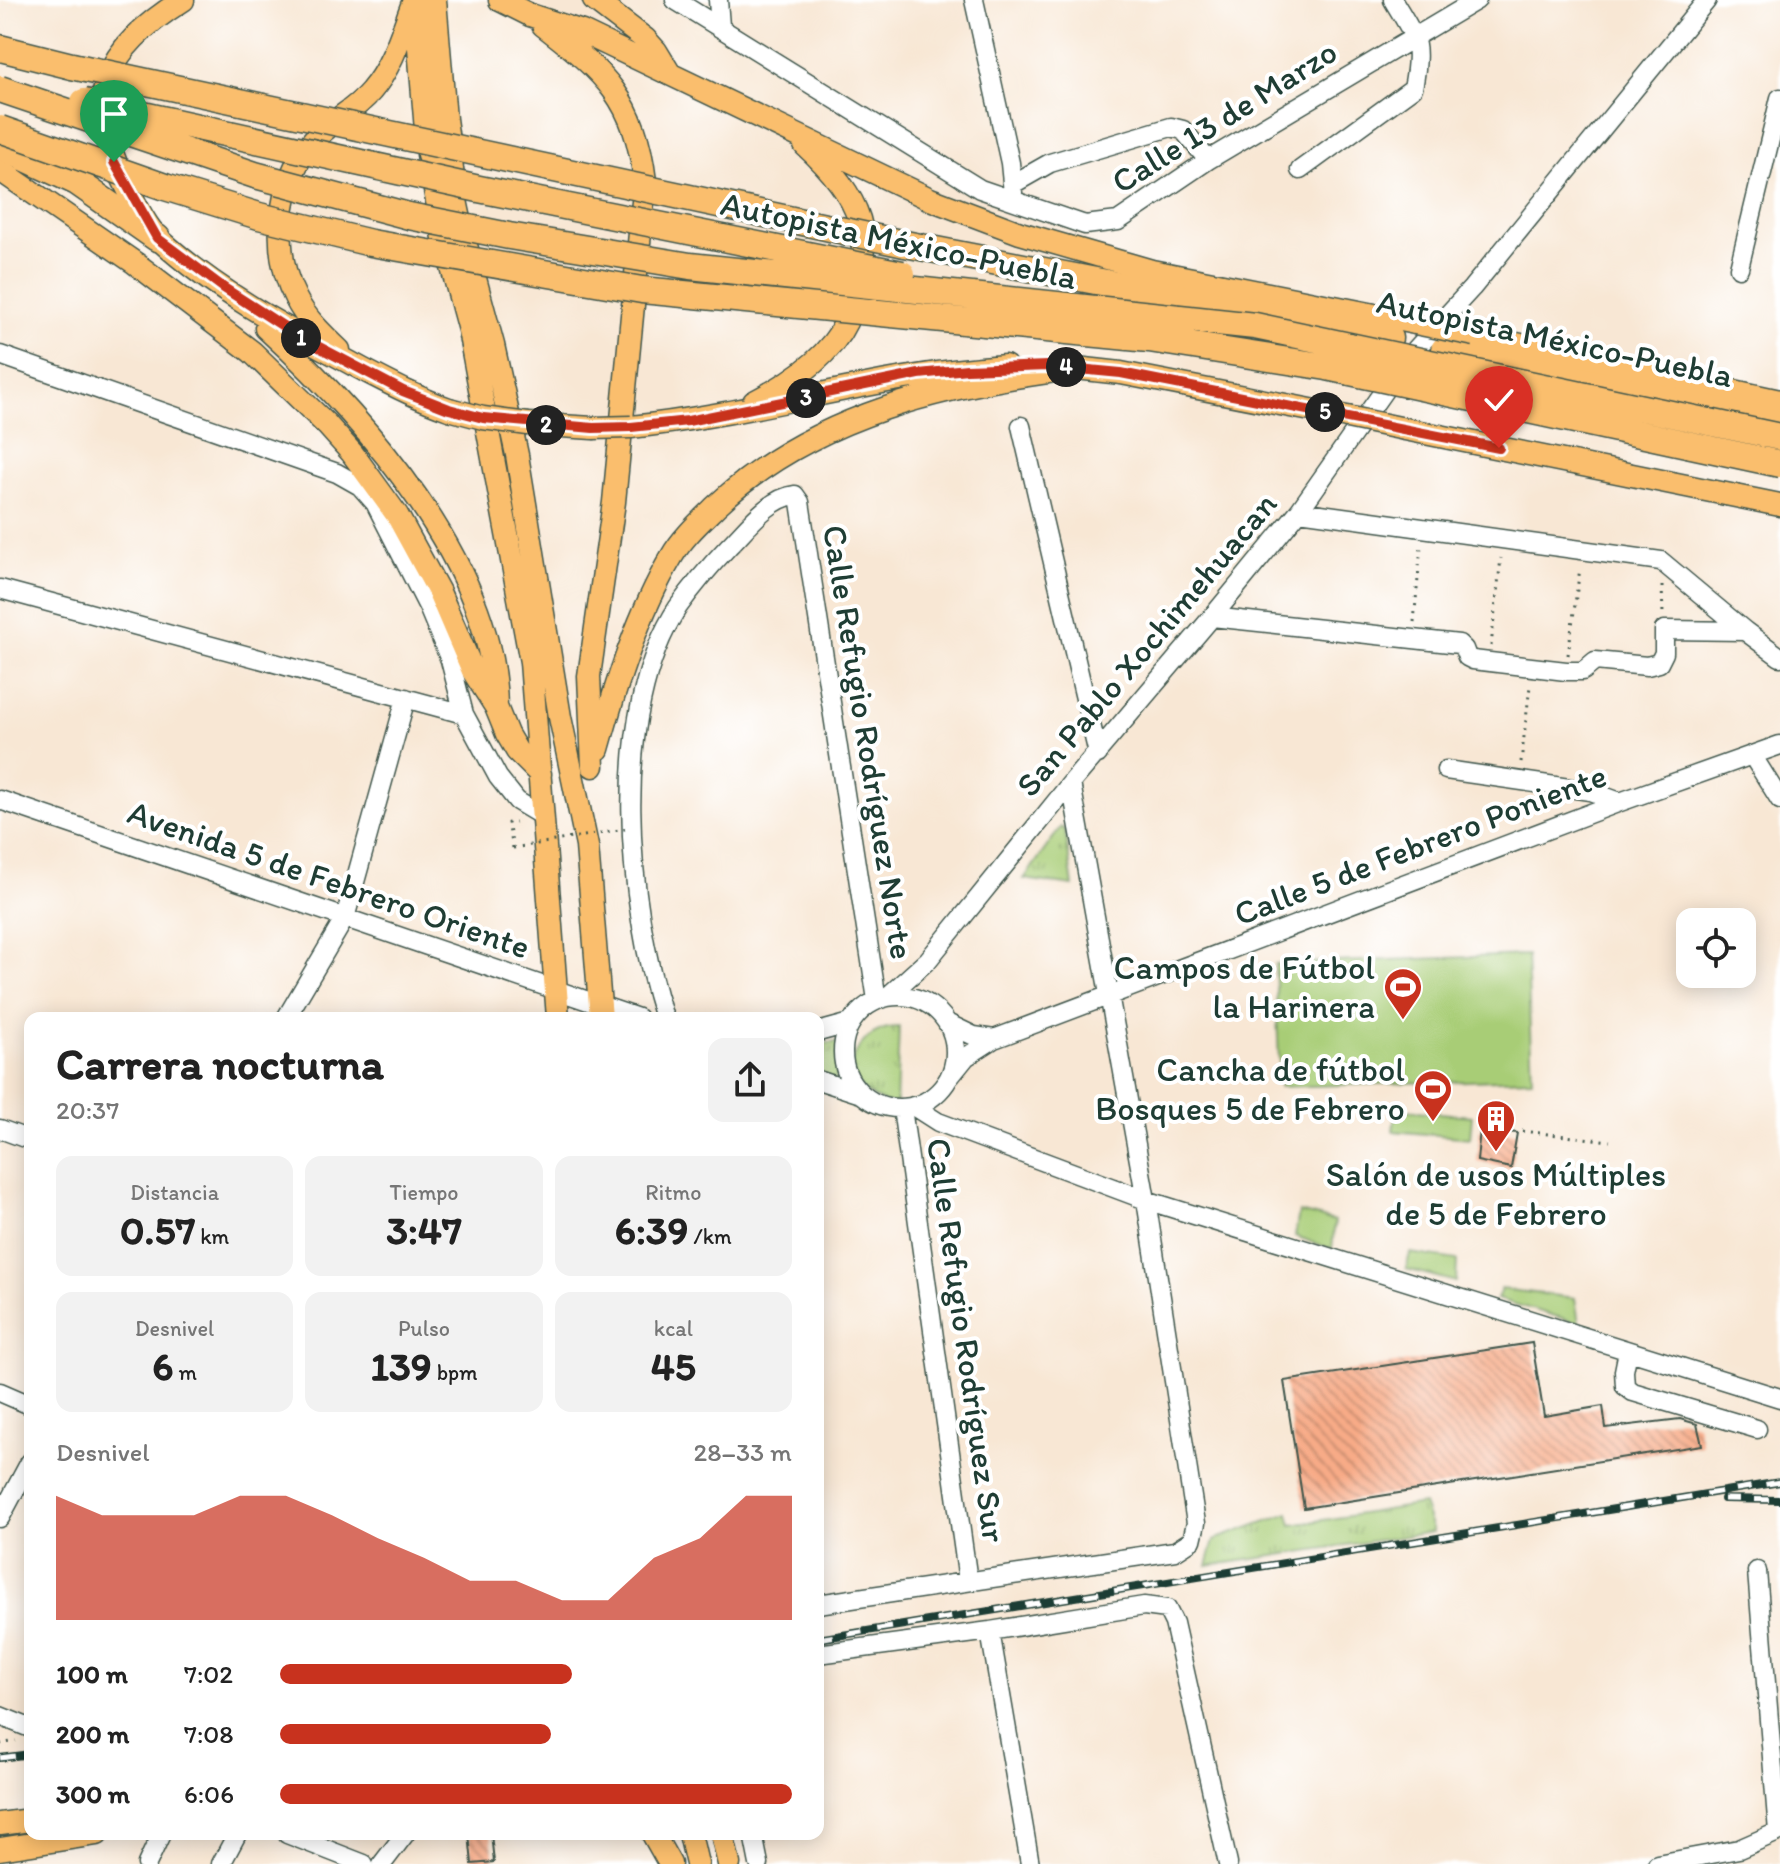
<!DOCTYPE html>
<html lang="es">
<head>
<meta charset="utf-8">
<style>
	body { margin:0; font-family:Itim,sans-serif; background:#f2f2f2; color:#222; height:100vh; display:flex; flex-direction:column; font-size:30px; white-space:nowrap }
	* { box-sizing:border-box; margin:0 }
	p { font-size:26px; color:#767676 }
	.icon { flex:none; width:44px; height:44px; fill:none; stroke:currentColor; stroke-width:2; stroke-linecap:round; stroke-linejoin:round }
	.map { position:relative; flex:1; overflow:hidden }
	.panel { position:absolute; left:24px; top:1012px; width:800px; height:828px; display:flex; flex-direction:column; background:#fff; border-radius:16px; box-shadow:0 4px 20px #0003 }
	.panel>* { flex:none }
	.controls { position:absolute; left:1676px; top:908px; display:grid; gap:16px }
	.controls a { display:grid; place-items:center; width:80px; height:80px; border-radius:16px; background:#fff; box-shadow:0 4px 20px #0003; font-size:40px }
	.pin { position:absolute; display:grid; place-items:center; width:68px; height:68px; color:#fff; margin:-82px -34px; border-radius:50% 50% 50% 0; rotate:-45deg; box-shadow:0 0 8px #0007 }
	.pin .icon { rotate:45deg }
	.km { position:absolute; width:40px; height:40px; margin:-20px; border-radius:50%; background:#222; color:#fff; font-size:22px; line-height:40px; text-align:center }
	.round { display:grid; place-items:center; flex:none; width:84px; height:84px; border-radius:16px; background:#f2f2f2 }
	.head { display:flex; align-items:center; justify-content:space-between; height:136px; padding:0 32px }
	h1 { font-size:44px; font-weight:800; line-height:60px }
	.figures { display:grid; grid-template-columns:repeat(3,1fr); gap:12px; height:136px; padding:8px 32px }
	.figures div { display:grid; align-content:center; border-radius:16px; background:#f2f2f2; text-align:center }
	.figures b { font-size:40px; font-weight:800 }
	.figures small { font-size:22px; font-weight:400 }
	.figures p { font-size:22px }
	.chart { height:224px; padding:16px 32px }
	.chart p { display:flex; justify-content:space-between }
	.chart svg { width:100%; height:144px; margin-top:8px; fill:#c8321e; opacity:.7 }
	ul { padding:0 32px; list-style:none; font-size:26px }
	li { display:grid; grid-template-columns:128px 96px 1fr; align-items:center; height:60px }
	li i { height:20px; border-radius:10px; background:#c8321e }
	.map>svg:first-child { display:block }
	.green { fill:#a8cd76; stroke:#648555; stroke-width:2 }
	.park { fill:url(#park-tufts); stroke:#648555; stroke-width:2 }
	.building { fill:url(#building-back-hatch) }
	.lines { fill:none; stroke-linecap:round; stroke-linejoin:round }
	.minor-casing { stroke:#40564c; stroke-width:21 }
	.major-casing { stroke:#40564c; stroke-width:25 }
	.highway-casing { stroke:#40564c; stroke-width:29 }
	.path { stroke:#40564c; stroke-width:3; stroke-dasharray:2 6; stroke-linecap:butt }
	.minor { stroke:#fff; stroke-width:18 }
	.major { stroke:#fabe6d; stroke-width:22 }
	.highway { stroke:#fabe6d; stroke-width:26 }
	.rail-casing { stroke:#1f3d34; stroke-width:8 }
	.rail { stroke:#fff; stroke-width:5; stroke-dasharray:15; stroke-linecap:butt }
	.major-bridge-casing { stroke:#40564c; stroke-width:25; stroke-linecap:butt }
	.highway-bridge-casing { stroke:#40564c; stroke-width:29; stroke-linecap:butt }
	.path-bridge { stroke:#40564c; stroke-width:3; stroke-dasharray:2 6; stroke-linecap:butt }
	.major-bridge { stroke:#fabe6d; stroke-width:22 }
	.highway-bridge { stroke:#fabe6d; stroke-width:26 }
	.route-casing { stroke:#fff; stroke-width:16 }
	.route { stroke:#c8321e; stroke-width:10 }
	.labels { text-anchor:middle; stroke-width:8; stroke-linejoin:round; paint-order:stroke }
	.street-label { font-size:34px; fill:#1f3d34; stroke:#fff }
	.poi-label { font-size:34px; fill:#1f3d34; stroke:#fff; text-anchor:end }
</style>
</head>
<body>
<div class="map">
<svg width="1780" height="1864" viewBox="0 0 1780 1864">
	<defs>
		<pattern id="park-tufts" width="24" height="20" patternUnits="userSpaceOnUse" patternTransform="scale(2)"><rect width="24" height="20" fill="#a8cd76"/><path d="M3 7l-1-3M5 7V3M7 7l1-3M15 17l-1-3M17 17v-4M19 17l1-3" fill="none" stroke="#88a862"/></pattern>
		<pattern id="building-back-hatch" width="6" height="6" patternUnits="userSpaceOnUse" patternTransform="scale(2)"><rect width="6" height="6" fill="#f8ab87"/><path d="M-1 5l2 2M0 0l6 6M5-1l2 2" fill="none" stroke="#c88c6f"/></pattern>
	</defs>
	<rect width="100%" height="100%" fill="#fff"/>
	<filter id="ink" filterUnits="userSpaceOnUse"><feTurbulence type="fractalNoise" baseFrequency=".0125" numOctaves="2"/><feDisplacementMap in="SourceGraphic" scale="16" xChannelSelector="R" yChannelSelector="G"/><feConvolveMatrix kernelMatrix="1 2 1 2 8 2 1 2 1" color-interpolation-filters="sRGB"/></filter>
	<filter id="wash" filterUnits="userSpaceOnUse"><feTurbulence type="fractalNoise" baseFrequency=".006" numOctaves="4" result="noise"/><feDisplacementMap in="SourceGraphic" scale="32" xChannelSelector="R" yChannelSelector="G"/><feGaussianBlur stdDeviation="1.8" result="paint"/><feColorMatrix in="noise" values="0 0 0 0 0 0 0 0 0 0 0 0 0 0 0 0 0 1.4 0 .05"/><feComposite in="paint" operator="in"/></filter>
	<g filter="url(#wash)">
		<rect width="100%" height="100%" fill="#f8e7d4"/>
		<path class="green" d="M 1527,955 L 1532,1079 L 1280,1087 L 1275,964 Z
			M 1396,1109 L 1472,1116 L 1470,1138 L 1393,1131 Z
			M 1299,1212 L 1335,1221 L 1332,1249 L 1295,1236 Z
			M 1410,1253 L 1457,1260 L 1456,1282 L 1406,1269 Z
			M 1501,1289 L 1575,1298 L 1579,1323 L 1497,1299 Z"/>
		<path class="park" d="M 1061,827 L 1065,830 L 1073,886 L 1024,879 Z
			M 899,1027 L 896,1105 C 874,1101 862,1092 850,1073 C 853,1046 872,1027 899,1027 Z
			M 841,1042 L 835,1083 L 818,1077 L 818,1044 Z
			M 1423,1504 L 1433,1532 L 1207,1566 L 1214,1540 L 1289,1513 L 1292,1525 Z"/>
		<g id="blocks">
			<path class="building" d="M 1480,1129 L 1517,1133 L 1511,1168 L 1477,1161 Z
				M 1532,1343 L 1544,1416 L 1603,1406 L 1606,1428 L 1680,1419 L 1697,1424 L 1702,1445 L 1304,1508 L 1284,1381 Z
				M 469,1834 L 491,1834 L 494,1862 L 472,1864 Z"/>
		</g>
	</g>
	<g filter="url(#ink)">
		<use href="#blocks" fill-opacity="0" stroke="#40564c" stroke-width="2"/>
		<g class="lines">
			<g class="minor-casing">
				<path id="minor" d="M 675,0 L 980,189 L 1085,225 L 1118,221 L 1208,160 L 1477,0
					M 718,0 L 720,26
					M 974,0 L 1010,163 L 1013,193
					M 1300,170 L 1413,88 C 1422,42 1416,39 1393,0
					M 1013,184 L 1050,163 L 1171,127 L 1183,130 L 1208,160
					M 1739,268 L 1780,98
					M 0,355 L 337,473 L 360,486 L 375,503 L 428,607 L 450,660 L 464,714 L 498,777 L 517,801 L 542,816
					M 1021,426 L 1098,754
					M 1299,511 L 1661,561 L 1745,631
					M 0,589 L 464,714
					M 1212,617 L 1459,644 L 1464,649 L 1467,657 L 1473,660 L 1566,671 L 1583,671 L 1595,661 L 1647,666 L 1659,663 L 1664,653 L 1664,630 L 1745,631 L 1780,657
					M 1752,755 L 1780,800
					M 1446,770 L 1590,791 L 1620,802
					M 0,800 L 638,1018
					M843 1052a56 56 0 1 1 112 0a56 56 0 1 1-112 0Z
					M 887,997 L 928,960 L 1071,783 L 1212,617 L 1299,511 L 1404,362 L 1472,288 L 1707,0
					M 286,1018 L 345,918 L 406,698
					M 664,1018 C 627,903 609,713 678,607 C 693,586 711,565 729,546 C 747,528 769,498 795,495 L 800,502 L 877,1000
					M 947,1023 L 974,1036 L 994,1039
					M 818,1032 L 851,1023
					M 949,1078 L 966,1057 L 994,1039 L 1620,802 L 1780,745
					M 818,1080 L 861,1094
					M 913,1106 L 938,1122 L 1146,1200 L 1780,1398
					M 902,1108 L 968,1581
					M 0,1129 L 30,1140
					M 1628,1351 L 1624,1371 L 1625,1386 L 1633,1392 L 1757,1429
					M 0,1392 L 30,1405
					M 0,1518 L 30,1462
					M 1757,1571 L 1778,1832
					M 818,1604 L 1175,1551 L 1192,1540 L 1196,1523 L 1146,1200 L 1071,783
					M 990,1631 L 1030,1864
					M 818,1654 L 990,1631 L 1144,1606 L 1167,1609 L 1174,1623 L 1228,1864
					M 0,1716 L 30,1728
					M 287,1834 L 364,1864
					M 753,1834 L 759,1864
					M 147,1864 L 161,1834
					M 221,1864 L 237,1834
					M 382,1864 L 405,1834
					M 1657,1864 L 1739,1849 L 1780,1831"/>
			</g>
			<g class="major-casing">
				<path id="major" d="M 183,0 C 104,50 81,96 125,183 C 134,201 145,226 160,240 C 218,293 291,331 360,368 C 389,383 417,398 449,409
					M 415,0 L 428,154 L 434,185 L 444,238 L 469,330 L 531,662 L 558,1018
					M 435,0 L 445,119 L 457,205 L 464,238 L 493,345 L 517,455 L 560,717 L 587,846 L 601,1018
					M 500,0 L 530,15 L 582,32 L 930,199 L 1020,233 L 1152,271 L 1415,323
					M 594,0 L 645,39 L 656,51 L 670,74
					M 543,25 C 606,74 635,99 645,181 L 614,502 L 589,676 L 593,766
					M 0,170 L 135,263 L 252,352 L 327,425 L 352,453 L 397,515 L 439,592 L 473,671 L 496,707 L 507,734 L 517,751 L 540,774
					M 266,328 C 365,419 494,564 496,706
					M 1475,335 L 1780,401
					M 339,350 C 323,335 306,319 296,299 C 271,252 277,184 311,143 C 328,122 354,112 371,91 C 392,67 402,32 413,3
					M 1067,367 L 1121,373 L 1347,417
					M 754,402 C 789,384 829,358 846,322 C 852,310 854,298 857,286 C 863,265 865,240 859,219 C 850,190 827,165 805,145
					M 528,424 L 593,428
					M 631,427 C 757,414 878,374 1005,366
					M 1405,429 L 1780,505
					M 598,749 C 616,684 638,614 672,556 C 683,537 701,521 716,506 C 813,414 951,383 1079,368
					M 0,1824 L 30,1820
					M 653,1834 L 670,1864
					M 690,1834 L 697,1864
					M 722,1834 L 729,1864
					M 0,1849 L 97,1834"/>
			</g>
			<g class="highway-casing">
				<path id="highway" d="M 0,48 L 72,66
					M 0,146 L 77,182 L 157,238
					M 905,244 L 1389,338
					M 1444,350 L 1780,424"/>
			</g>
			<path class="path" d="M 1662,586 L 1663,614
				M 1414,622 L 1421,546
				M 1491,646 L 1501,558
				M 1568,655 L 1580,568
				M 1521,762 L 1530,686
				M 513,848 L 508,823 L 515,822
				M 1522,1131 L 1610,1141
				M 0,1744 L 16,1741"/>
			<use href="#minor" class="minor"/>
			<use href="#major" class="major"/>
			<use href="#highway" class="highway"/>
			<g class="rail-casing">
				<path id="rail" d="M 1724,1499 L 1780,1500
					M 818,1639 L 1780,1482
					M 0,1758 L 30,1754"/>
			</g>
			<use href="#rail" class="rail"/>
			<g class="major-bridge-casing">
				<path id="major-bridge" d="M 1415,323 L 1475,335
					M 449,409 L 483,418 L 528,424
					M 1347,417 L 1405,429
					M 593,428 L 631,427"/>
			</g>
			<g class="highway-bridge-casing">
				<path id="highway-bridge" d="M 72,66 L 905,244
					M 0,89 L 255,175 L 409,216 L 509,236 L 690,266 L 1255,326 L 1780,437
					M 84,102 L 479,189 L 902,274
					M 0,129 L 165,187 L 259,216 L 371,243 L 642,290 L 1149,339 L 1327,367 L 1780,464"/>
			</g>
			<path class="path-bridge" d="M 513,848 L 625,829"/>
			<use href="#major-bridge" class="major-bridge"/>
			<use href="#highway-bridge" class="highway-bridge"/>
		</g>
	</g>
	<g class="lines" filter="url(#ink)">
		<g class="route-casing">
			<path id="route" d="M 114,162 L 157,238 L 224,288 L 300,337 L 403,391 L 449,409 L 483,418 L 593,428 L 631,427 L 688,421 L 919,374 L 967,369 L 1047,366 L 1121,373 L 1499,448"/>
		</g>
		<use href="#route" class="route"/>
	</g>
	<defs>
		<g id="stadium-pin" transform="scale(2)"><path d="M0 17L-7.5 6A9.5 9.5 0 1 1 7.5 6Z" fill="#c8321e" stroke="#fff"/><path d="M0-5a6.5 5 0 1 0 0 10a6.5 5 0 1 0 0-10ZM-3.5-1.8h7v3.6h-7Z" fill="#fff"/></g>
		<g id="building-pin" transform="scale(2)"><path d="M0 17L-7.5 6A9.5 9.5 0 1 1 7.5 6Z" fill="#c8321e" stroke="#fff"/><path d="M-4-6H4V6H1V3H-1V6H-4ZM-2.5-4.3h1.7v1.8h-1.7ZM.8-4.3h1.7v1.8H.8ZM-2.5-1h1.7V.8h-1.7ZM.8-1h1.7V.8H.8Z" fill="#fff"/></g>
	</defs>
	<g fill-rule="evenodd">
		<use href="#stadium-pin" x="1403" y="987"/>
		<use href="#stadium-pin" x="1433" y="1089"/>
		<use href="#building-pin" x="1496" y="1119"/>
	</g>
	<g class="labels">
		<g class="street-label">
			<text transform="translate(1224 116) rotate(-32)" y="12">Calle 13 de Marzo</text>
			<text transform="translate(899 240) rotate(12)" y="12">Autopista México-Puebla</text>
			<text transform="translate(1555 338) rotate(12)" y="12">Autopista México-Puebla</text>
			<text transform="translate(1146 644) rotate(-50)" y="12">San Pablo Xochimehuacan</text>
			<text transform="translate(869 742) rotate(81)" y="12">Calle Refugio Rodríguez Norte</text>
			<text transform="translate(1420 844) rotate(-21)" y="12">Calle 5 de Febrero Poniente</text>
			<text transform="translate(329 879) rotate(19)" y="12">Avenida 5 de Febrero Oriente</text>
			<text transform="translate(967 1340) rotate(82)" y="12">Calle Refugio Rodríguez Sur</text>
		</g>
		<g class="poi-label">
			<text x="1375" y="979">Campos de Fútbol<tspan x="1375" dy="39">la Harinera</tspan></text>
			<text x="1405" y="1081">Cancha de fútbol<tspan x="1405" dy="39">Bosques 5 de Febrero</tspan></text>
			<text x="1496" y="1186" text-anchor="middle">Salón de usos Múltiples<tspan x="1496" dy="39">de 5 de Febrero</tspan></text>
		</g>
	</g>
</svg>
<div class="controls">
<a><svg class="icon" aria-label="locate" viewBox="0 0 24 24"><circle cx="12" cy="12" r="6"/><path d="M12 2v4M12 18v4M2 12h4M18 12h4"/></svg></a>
</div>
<div class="pin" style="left:114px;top:162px;background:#1e9e55"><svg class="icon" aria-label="arrive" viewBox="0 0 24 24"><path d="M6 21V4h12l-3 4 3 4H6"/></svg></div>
<div class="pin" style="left:1499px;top:448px;background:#d93025"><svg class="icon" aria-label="check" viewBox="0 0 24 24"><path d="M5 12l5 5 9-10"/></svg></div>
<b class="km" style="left:301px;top:338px">1</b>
<b class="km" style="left:546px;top:425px">2</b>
<b class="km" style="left:806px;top:398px">3</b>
<b class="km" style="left:1066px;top:367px">4</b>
<b class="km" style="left:1325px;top:412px">5</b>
<section class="panel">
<div class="head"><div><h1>Carrera nocturna</h1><p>20:37</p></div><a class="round"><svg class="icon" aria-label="share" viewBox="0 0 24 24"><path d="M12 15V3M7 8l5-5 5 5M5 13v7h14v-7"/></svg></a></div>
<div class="figures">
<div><p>Distancia</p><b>0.57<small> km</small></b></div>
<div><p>Tiempo</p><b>3:47</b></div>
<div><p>Ritmo</p><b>6:39<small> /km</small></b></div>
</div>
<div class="figures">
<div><p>Desnivel</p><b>6<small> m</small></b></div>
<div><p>Pulso</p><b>139<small> bpm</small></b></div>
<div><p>kcal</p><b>45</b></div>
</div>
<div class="chart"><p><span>Desnivel</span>28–33 m</p>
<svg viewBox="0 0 160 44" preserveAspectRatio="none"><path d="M0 44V6L10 12L20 12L30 12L40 6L50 6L60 12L70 19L80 25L90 32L100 32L110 38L120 38L130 25L140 19L150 6L160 6V44z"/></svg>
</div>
<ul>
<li><b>100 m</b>7:02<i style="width:57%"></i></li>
<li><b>200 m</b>7:08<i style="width:53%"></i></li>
<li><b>300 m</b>6:06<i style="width:100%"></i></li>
</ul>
</section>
</div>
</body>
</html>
